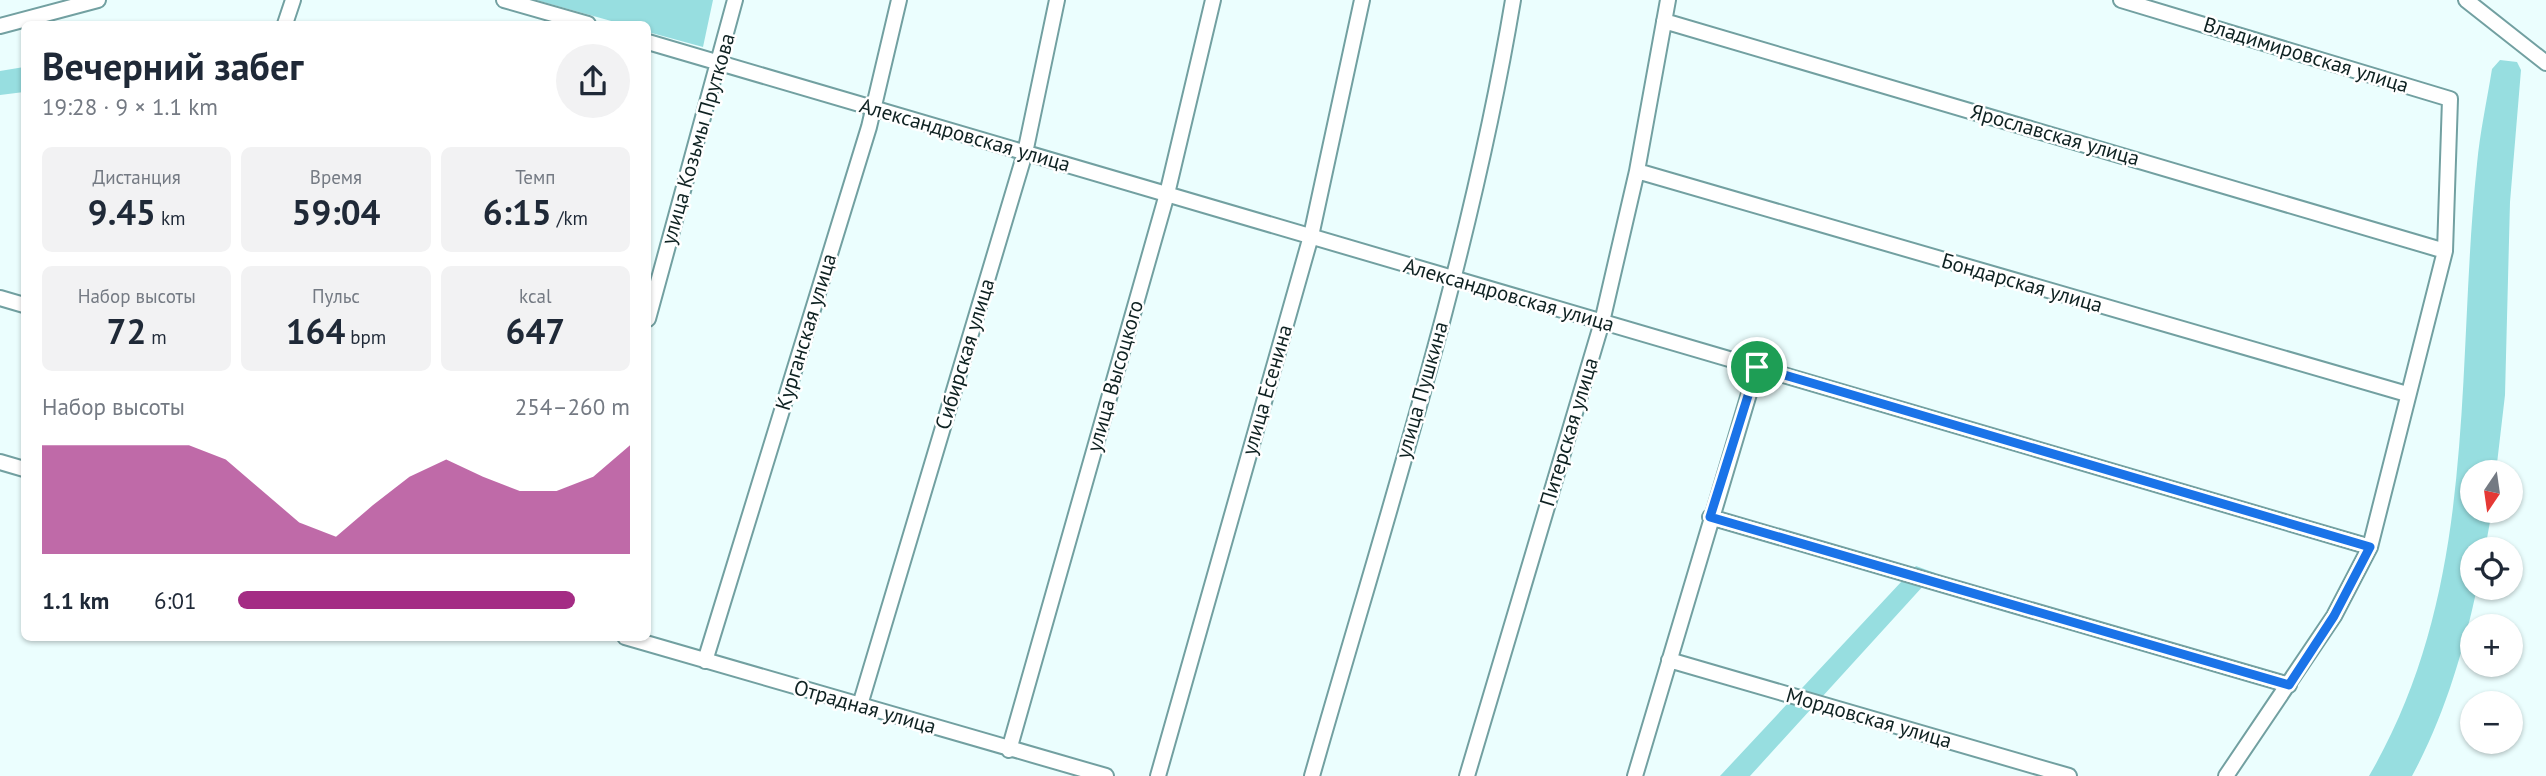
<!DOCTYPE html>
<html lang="ru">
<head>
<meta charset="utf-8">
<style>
	body { margin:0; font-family:"PT Sans",sans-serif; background:#f2f2f3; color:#1f2937; height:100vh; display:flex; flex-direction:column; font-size:26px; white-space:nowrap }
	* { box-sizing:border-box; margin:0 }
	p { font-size:23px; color:#747a83 }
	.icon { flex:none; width:38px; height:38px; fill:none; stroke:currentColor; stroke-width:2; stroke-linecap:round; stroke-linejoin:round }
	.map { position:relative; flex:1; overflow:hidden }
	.side { position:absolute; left:21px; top:21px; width:630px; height:620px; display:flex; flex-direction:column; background:#fff; border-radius:10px; box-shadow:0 2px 5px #0004 }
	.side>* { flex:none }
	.needle { width:46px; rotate:193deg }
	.buttons { position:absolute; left:2460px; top:460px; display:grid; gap:14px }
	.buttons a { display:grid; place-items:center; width:63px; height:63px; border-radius:50%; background:#fff; box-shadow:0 2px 5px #0004; font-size:35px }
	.pin { position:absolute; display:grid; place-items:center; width:60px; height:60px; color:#fff; margin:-30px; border:4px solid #fff; border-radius:50%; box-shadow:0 2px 7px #0007 }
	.round { display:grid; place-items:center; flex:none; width:74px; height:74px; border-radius:37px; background:#f2f2f3 }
	.head { display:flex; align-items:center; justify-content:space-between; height:119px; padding:0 21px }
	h1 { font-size:38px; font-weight:700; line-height:52px }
	.figures { display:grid; grid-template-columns:repeat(3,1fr); gap:10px; height:119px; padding:7px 21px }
	.figures div { display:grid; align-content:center; border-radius:10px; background:#f2f2f3; text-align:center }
	.figures b { font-size:35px; font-weight:700 }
	.figures small { font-size:19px; font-weight:400 }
	.figures p { font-size:19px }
	.chart { height:196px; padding:14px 21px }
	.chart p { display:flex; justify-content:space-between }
	.chart svg { width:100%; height:126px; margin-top:7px; fill:#a42c84; opacity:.7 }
	ul { padding:0 21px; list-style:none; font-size:23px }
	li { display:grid; grid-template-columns:112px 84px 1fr; align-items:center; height:52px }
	li i { height:18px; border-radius:9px; background:#a42c84 }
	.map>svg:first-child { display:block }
	.green { fill:#97dee0 }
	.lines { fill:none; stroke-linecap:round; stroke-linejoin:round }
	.minor-casing { stroke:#72a0a1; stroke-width:18 }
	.minor { stroke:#fff; stroke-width:14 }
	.route-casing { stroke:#fff; stroke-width:14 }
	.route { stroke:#1a73e8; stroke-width:9 }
	.labels { text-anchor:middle; stroke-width:5; stroke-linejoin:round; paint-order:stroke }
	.street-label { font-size:21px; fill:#0f2222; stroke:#fff }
</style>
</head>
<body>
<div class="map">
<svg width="2546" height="776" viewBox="0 0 2546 776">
	<rect width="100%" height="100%" fill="#ebfefe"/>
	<path class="green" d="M 536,0 L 713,0 L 703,47 L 648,32 L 648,24 L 622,24 Z
		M 2500,60 L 2517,62 L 2521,70 L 2510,202 L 2505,395 L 2496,472 L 2473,472 L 2473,511 L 2492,511 L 2485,549 L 2473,550 L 2473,588 L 2477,588 C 2463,653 2444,717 2412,776 L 2369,776 C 2480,586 2455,373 2477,164 C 2480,132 2487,100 2492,69 Z
		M 24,67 L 24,92 L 0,95 L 0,71 Z
		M 1916,566 L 1935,573 L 1750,776 L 1720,776 Z"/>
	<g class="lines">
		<g class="minor-casing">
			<path id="minor" d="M 504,0 L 588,24
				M 2121,0 L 2450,99 L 2445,251 L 2370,547 L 2334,616 L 2226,776
				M 2466,0 L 2546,63
				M 1664,21 L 2445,251
				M 285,24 L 293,0
				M 0,26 L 98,0
				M 648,42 L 2370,547
				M 1637,171 L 2407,394
				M 0,298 L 24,305
				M 648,319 L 735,0
				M 0,462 L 24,469
				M 1710,517 L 2289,685
				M 625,637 L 1106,776
				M 1669,660 L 2069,776
				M 705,661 L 869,127 L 899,0
				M 860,705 L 1025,153 L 1057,0
				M 1009,750 L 1167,194 L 1213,0
				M 1158,776 L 1311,236 L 1362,0
				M 1312,776 C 1385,520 1469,264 1513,0
				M 1467,776 L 1602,322 L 1637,171 L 1668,0
				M 1635,776 L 1757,367"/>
		</g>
		<use href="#minor" class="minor"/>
	</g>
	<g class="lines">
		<g class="route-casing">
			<path id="route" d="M 1757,367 L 2370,547 L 2334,616 L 2289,685 L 1710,517 Z"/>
		</g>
		<use href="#route" class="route"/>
	</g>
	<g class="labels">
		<g class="street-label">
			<text transform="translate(2306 55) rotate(17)" y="7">Владимировская улица</text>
			<text transform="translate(965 135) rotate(16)" y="7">Александровская улица</text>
			<text transform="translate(2055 135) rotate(16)" y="7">Ярославская улица</text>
			<text transform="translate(698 139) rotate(-74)" y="7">улица Козьмы Пруткова</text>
			<text transform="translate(2022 283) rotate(16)" y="7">Бондарская улица</text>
			<text transform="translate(1509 295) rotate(16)" y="7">Александровская улица</text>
			<text transform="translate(806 332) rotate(-73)" y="7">Курганская улица</text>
			<text transform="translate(965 354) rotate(-73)" y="7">Сибирская улица</text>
			<text transform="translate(1115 376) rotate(-74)" y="7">улица Высоцкого</text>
			<text transform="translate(1267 390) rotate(-74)" y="7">улица Есенина</text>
			<text transform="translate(1422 390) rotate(-74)" y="7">улица Пушкина</text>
			<text transform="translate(1569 432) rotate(-73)" y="7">Питерская улица</text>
			<text transform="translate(865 707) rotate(16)" y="7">Отрадная улица</text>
			<text transform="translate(1869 718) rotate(16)" y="7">Мордовская улица</text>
		</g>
	</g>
</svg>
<div class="buttons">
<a><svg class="needle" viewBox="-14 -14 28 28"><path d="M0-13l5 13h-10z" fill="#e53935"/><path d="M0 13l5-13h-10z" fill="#747a83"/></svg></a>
<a><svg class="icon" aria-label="locate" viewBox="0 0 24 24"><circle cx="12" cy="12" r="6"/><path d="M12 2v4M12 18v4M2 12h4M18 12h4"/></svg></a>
<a>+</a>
<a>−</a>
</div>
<div class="pin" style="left:1757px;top:367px;background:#1e9e55"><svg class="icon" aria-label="arrive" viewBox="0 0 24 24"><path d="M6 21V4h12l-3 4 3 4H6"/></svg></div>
<section class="side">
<div class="head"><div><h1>Вечерний забег</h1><p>19:28 · 9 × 1.1 km</p></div><a class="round"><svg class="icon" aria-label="share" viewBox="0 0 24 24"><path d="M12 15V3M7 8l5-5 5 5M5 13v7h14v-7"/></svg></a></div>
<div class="figures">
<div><p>Дистанция</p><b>9.45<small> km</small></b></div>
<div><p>Время</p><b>59:04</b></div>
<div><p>Темп</p><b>6:15<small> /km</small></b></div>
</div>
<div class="figures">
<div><p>Набор высоты</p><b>72<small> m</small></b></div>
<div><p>Пульс</p><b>164<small> bpm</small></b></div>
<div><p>kcal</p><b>647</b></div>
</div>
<div class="chart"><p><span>Набор высоты</span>254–260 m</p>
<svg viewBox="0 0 160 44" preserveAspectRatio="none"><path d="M0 44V6L10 6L20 6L30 6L40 6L50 11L60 22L70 33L80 38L90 27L100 17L110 11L120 17L130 22L140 22L150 17L160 6V44z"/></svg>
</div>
<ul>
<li><b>1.1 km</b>6:01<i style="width:86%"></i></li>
</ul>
</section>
</div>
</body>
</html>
